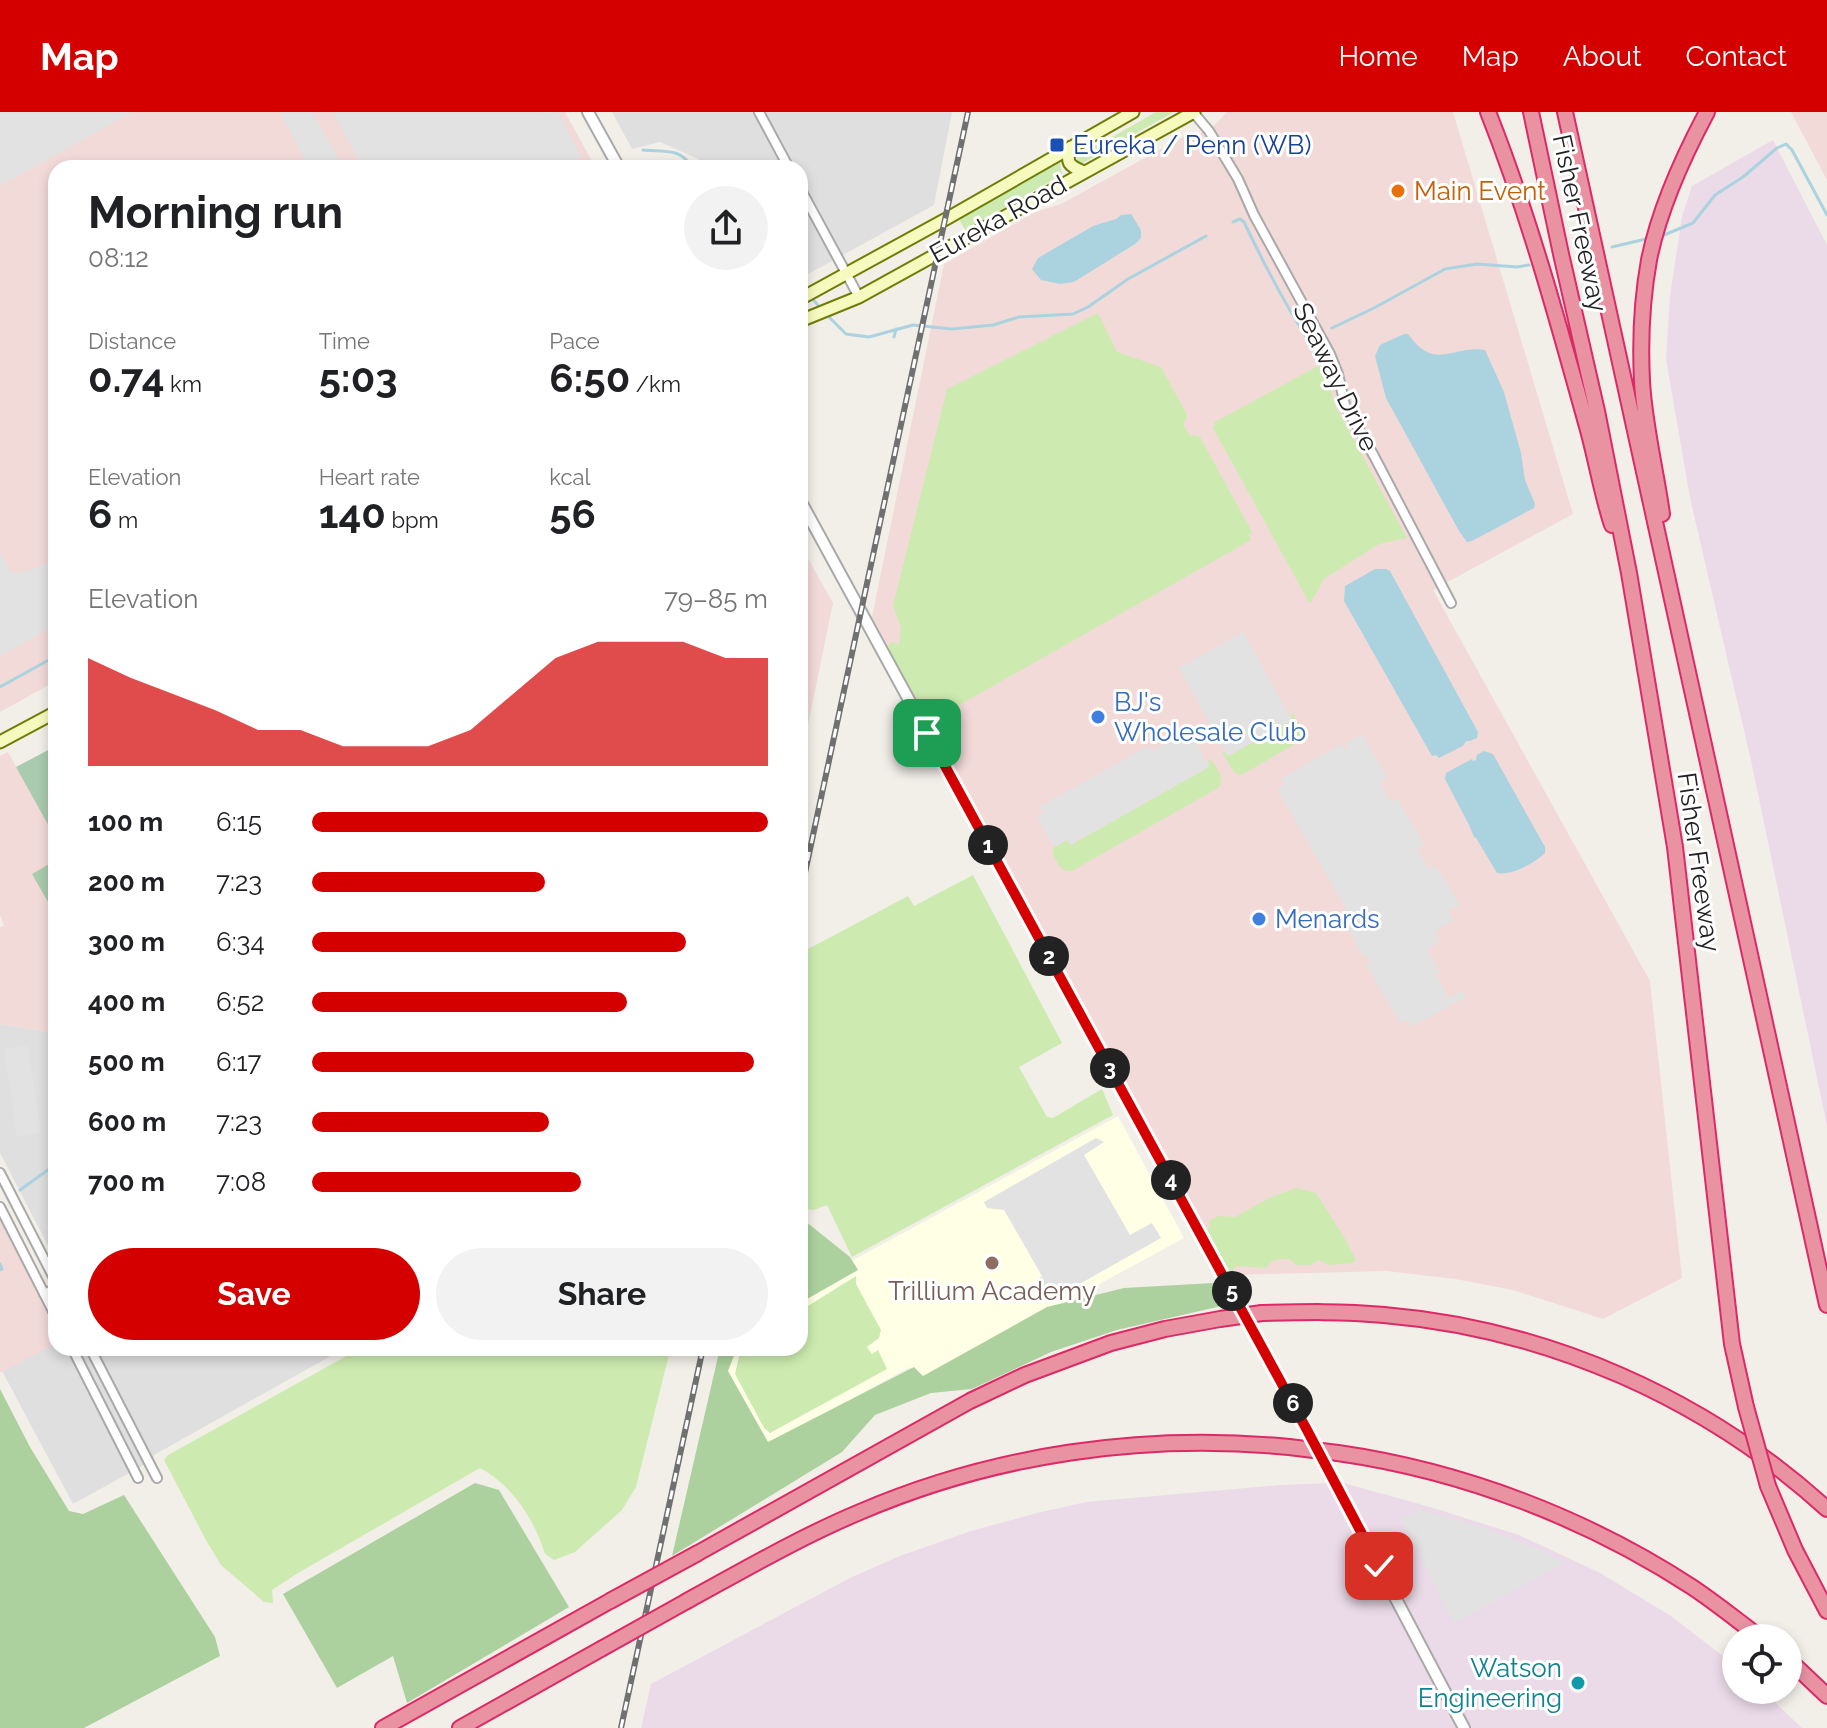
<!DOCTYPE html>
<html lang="en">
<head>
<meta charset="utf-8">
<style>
	body { margin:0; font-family:Raleway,sans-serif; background:#f2f2f2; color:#202124; height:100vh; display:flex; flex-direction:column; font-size:30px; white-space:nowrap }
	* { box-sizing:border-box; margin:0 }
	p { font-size:26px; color:#757577 }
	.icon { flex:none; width:44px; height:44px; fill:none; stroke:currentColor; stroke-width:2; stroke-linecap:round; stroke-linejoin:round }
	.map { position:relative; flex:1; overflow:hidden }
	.side { position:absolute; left:48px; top:48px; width:760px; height:1196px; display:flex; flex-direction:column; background:#fff; border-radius:24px; box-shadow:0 4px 12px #0003 }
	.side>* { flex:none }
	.tools { position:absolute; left:1722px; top:1512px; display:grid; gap:16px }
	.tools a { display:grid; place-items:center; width:80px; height:80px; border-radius:50%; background:#fff; box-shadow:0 4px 12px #0003; font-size:40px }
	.pin { position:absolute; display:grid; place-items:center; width:68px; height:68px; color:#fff; margin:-34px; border-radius:16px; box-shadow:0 4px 12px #0006 }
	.km { position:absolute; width:40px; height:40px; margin:-20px; border-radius:50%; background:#222; color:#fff; font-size:22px; line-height:40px; text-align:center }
	.round { display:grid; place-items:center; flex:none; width:84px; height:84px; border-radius:42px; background:#f2f2f2 }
	.headline { display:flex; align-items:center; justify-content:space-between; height:136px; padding:0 40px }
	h1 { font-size:44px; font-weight:700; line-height:60px }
	.figures { display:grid; grid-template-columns:repeat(3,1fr); gap:12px; height:136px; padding:8px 40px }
	.figures div { display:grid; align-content:center }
	.figures b { font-size:40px; font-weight:700 }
	.figures small { font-size:22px; font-weight:400 }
	.figures p { font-size:22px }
	.chart { height:224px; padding:16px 40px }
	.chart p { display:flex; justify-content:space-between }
	.chart svg { width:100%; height:144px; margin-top:8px; fill:#d40000; opacity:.7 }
	.primary-button { display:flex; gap:16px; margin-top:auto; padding:16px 40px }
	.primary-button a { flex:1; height:92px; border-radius:48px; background:#d40000; color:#fff; font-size:32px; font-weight:700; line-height:92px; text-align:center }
	.primary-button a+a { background:#f2f2f2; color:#202124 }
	ul { padding:0 40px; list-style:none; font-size:26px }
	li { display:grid; grid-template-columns:128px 96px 1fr; align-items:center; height:60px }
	li i { height:20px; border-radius:10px; background:#d40000 }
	header { display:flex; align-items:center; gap:48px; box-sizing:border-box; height:112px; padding:0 40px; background:#d40000; color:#fff }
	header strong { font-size:38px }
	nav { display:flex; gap:44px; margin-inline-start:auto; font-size:28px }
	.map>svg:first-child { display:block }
	.residential { fill:#e0dfdf }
	.commercial { fill:#f2dad9 }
	.industrial { fill:#ebdbe8 }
	.education { fill:#ffffe5 }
	.grass { fill:#cdebb0 }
	.forest { fill:#add19e }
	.cemetery { fill:#aacbaf }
	.parking { fill:#e2e2e2 }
	.water { fill:#aad3df }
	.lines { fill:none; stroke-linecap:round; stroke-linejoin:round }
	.stream { stroke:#aad3df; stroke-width:3 }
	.minor-casing { stroke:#a9a9a9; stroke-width:12 }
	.tertiary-casing { stroke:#a9a9a9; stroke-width:14 }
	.secondary-casing { stroke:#707d05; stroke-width:15 }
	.motorway-casing { stroke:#dc2a67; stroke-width:18 }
	.minor { stroke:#fff; stroke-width:8 }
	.tertiary { stroke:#fff; stroke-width:10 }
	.secondary { stroke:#f7fabf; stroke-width:11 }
	.motorway { stroke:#e892a2; stroke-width:14 }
	.rail-casing { stroke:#707070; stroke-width:6 }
	.rail { stroke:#fff; stroke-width:3; stroke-dasharray:9; stroke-linecap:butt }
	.motorway-bridge-casing { stroke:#dc2a67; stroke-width:18; stroke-linecap:butt }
	.motorway-bridge { stroke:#e892a2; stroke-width:14 }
	.route-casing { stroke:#fff; stroke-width:16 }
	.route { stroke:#d40000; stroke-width:10 }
	.transit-dot { fill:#1a4fb4; stroke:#fff; stroke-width:3 }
	.food-dot { fill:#e8710a; stroke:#fff; stroke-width:3 }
	.shop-dot { fill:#3f7fe0; stroke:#fff; stroke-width:3 }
	.education-dot { fill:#8d6e63; stroke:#fff; stroke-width:3 }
	.culture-dot { fill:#0f9aa8; stroke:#fff; stroke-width:3 }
	.labels { text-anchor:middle; stroke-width:6; stroke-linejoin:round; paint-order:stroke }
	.transit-label { font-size:26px; fill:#164399; stroke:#fff; text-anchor:start }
	.food-label { font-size:26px; fill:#c56008; stroke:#fff; text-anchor:start }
	.street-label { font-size:26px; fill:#222; stroke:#fff }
	.shop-label { font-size:26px; fill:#366cbe; stroke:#fff; text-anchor:start }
	.education-label { font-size:26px; fill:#785e54; stroke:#fff }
	.culture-label { font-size:26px; fill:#0d838f; stroke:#fff; text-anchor:end }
</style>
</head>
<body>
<header>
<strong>Map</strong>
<nav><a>Home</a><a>Map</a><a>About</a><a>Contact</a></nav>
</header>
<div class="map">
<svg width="1827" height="1616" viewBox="0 0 1827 1616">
	<rect width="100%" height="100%" fill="#f2efe9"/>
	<path class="residential" d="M 612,0 L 952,0 L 934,93 L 801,166 L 800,56 L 703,56 L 698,47 L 660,30 L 632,37 Z
		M 0,912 L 56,921 L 56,1149 L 0,1041 Z
		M 56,1231 L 56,1236 L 345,1236 L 154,1343 L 153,1348 L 73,1392 L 2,1259 Z"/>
	<path class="commercial" d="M 0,0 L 565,0 L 592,49 L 578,56 L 56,56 L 56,569 L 0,600 Z
		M 1227,0 L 1453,0 L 1573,402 L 1433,478 L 1650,869 L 1682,1166 L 1603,1207 L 1513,1178 L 1455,1167 L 1387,1159 L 1230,1163 L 872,505 L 944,152 L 1035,100 L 1061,92 L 1183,25 L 1209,19 Z
		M 1791,0 L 1827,0 L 1827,68 Z
		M 800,432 L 833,491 L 800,652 Z
		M 8,640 L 56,727 L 56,748 L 33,762 L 56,804 L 56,921 L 0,912 L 0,815 L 4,814 L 0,803 L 0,644 Z
		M 0,1106 L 56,1213 L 56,1231 L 0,1261 Z"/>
	<path class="industrial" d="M 1773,28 L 1827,133 L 1827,1014 L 1752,653 L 1690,386 L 1666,247 L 1670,184 L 1682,105 L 1692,74 Z
		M 1340,1370 L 1430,1395 L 1519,1423 L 1600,1461 L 1671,1504 L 1723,1544 L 1736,1555 L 1736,1578 L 1762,1578 L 1802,1616 L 1470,1616 Z
		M 1331,1371 L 1459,1616 L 641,1616 L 651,1572 L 850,1466 L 900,1444 L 971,1419 L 1037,1401 L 1086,1390 L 1280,1373 Z"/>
	<path class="education" d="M 1118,1004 L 1184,1126 L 919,1270 L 910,1255 L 760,1337 L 717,1259 L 723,1236 L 800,1236 L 800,1177 Z"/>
	<path class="grass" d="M 1156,0 L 1174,0 L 1081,52 L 1076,51 L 1077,45 Z
		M 1060,50 L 1062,63 L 965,118 L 959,107 Z
		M 1098,201 L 1117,240 L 1161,255 L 1186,301 L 1187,305 L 1183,312 L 1190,324 L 1193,323 L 1200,325 L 1251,418 L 1252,424 L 1250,422 L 1248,423 L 1251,428 L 938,605 L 935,606 L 932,602 L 931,603 L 933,606 L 926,604 L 921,599 L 892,544 L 888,533 L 893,530 L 899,533 L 901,516 L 893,494 L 947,277 Z
		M 1321,254 C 1330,262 1331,284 1336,295 L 1407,426 L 1379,432 L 1324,467 L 1310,492 L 1213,316 L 1215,310 L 1316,255 Z
		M 1291,601 L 1293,602 L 1303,619 L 1302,628 L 1245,661 L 1239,663 L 1234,660 L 1223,642 L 1223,639 L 1229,644 L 1292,608 Z
		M 1208,648 L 1212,649 C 1218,658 1226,667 1218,676 L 1072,759 C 1060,761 1057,750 1052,741 L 1054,735 L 1067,728 L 1071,733 L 1209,655 Z
		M 973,763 L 1062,931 L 1019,955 L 1047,1005 L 1053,1006 L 1102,977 L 1113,1003 L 852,1145 L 827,1093 L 814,1098 L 800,1096 L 800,884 L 808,837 L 908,784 L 914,794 Z
		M 1296,1076 L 1316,1081 L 1344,1125 L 1356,1148 L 1354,1151 L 1329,1153 L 1319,1148 L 1311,1153 L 1295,1153 L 1290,1147 L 1274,1148 L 1265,1156 L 1237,1154 L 1234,1156 L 1230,1165 L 1207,1118 L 1210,1114 L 1209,1109 L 1218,1104 L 1235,1105 L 1269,1086 Z
		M 856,1164 L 856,1172 L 881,1218 L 879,1226 L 867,1235 L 872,1242 L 878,1238 L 887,1257 L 770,1321 L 764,1316 L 735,1262 L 741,1236 L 800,1236 L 800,1199 Z
		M 361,1236 L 673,1236 L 670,1239 L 636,1375 L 622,1398 L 575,1440 L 554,1448 L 545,1442 C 534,1407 513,1374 480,1356 L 298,1461 L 272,1478 L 273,1491 L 264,1490 L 221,1453 L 207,1430 L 164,1348 L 168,1343 Z"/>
	<path class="forest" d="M 800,1105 L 850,1145 L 858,1158 L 800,1191 Z
		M 1213,1171 L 1226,1193 L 1117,1218 L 1051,1240 L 972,1277 L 931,1281 L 875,1303 L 842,1340 L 672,1444 L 720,1236 L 737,1236 L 728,1259 L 768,1330 L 914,1255 L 923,1264 L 1047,1195 L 1124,1176 Z
		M 0,1277 L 30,1335 L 69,1399 L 83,1402 L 124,1383 L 215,1525 L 220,1544 L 84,1616 L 0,1616 Z
		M 475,1371 L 499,1378 L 569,1495 L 407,1591 L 393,1544 L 337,1576 L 283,1482 Z"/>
	<path class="cemetery" d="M 56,634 L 56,727 L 16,655 Z
		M 56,748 L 56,804 L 32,762 Z"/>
	<path class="parking" d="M 0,0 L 133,0 L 0,74 Z
		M 280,0 L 312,0 L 343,56 L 291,56 L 305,48 Z
		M 333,0 L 558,0 L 581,45 L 562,56 L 363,56 Z
		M 0,440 L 11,461 L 26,460 L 56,448 L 56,513 L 0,544 Z
		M 1243,520 L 1292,608 L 1228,644 L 1179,556 Z
		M 1189,618 L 1209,655 L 1070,733 L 1067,728 L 1054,735 L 1037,705 L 1043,701 L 1039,695 L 1148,634 L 1152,639 Z
		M 1362,622 L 1387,666 L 1380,671 L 1391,690 L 1398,687 L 1424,733 L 1418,738 L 1429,757 L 1436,754 L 1460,793 L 1448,799 L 1453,808 L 1434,820 L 1440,830 L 1427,838 L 1440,860 L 1436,863 L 1448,886 L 1463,879 L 1466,885 L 1412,915 L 1407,908 L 1400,911 L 1366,853 L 1370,849 L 1366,843 L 1363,844 L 1344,810 L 1351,805 L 1277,677 L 1284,673 L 1281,667 L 1341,632 L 1345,638 L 1347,638 L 1348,635 L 1346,632 Z
		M 28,934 L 41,1021 L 17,1025 L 4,937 Z
		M 1096,1026 L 1104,1030 L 1084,1043 L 1130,1123 L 1152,1111 L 1161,1126 L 1053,1187 L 1039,1166 L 1042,1164 L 1004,1098 L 987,1096 L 984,1090 Z
		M 1419,1398 L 1483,1416 L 1542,1439 L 1565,1451 L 1454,1511 L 1401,1408 Z"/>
	<path class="water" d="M 1131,102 L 1141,118 L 1141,126 L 1135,132 L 1074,170 L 1060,172 L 1041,168 L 1032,157 L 1038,146 L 1093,114 L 1116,107 L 1121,103 Z
		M 1404,222 L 1408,222 C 1435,260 1452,233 1485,238 L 1504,280 L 1521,341 L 1525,368 L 1535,392 L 1534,396 L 1472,429 L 1467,430 L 1459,419 L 1386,286 L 1375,244 L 1380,233 Z
		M 1375,457 L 1386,457 L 1390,459 L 1478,620 L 1477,626 L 1470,629 L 1466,629 L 1463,634 L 1439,646 L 1436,643 L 1432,644 L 1344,489 L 1345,474 Z
		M 1484,639 L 1493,642 L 1545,735 L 1545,741 C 1534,751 1513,764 1497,761 L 1476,726 L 1474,725 L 1469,713 L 1445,667 L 1446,661 L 1472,647 L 1473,649 L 1476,648 L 1477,643 Z"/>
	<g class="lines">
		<path class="stream" d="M 643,38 C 661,40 683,35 691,56
			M 1233,110 L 1240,107 L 1244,110 C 1263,150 1283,189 1307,226 L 1312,225
			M 1664,123 L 1693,111 L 1715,83 L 1743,65 L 1777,36 L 1786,32 L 1792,38 L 1827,103
			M 1612,135 L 1646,127
			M 811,185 L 822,198
			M 827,203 L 846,222 L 869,225 L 913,213 L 952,217 L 993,213 L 1019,205 L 1073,202 L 1088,195 L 1128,167 L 1206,124
			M 1332,216 L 1374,196 L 1445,157 L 1477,152 L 1517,155 L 1529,153
			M 894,225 L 896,217
			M 0,575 L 56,544
			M 20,1078 L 56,1052
			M 0,1152 L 2,1157 L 0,1158"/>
		<g class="minor-casing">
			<path id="minor" d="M 759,0 L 789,56
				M 1193,0 L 1209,19 L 1238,67 L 1254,103 L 1330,242 L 1338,262 L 1345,293 L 1374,344 L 1451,491
				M 800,76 L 859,185
				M 0,1061 L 56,1170
				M 0,1095 L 56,1205
				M 44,1182 L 56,1176
				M 72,1236 L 138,1366
				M 90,1236 L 157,1366"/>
		</g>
		<g class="tertiary-casing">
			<path id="tertiary" d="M 588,0 L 619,56
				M 800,388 L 1307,1318 L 1464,1616"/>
		</g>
		<g class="secondary-casing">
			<path id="secondary" d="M 1071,35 C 1065,51 1069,54 1084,60
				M 800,187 L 946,107 L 1133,0
				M 800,209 L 859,185 L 1194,0
				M 0,630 L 56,600"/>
		</g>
		<g class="motorway-casing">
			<path id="motorway" d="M 1488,0 C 1528,101 1557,206 1586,311 C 1596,345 1601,380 1612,413
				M 1531,0 L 1561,142 L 1597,299 L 1629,461 L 1675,735 L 1732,1232 L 1746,1295
				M 1565,0 L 1827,1193
				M 1662,402 C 1656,359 1644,311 1642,269 C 1640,229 1642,187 1649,148 C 1659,98 1683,45 1707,0
				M 1262,1201 C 1303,1200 1343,1199 1384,1203 C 1548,1217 1705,1286 1827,1397
				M 1338,1341 C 1463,1359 1586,1406 1692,1475 C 1716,1491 1738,1509 1761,1526
				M 1768,1374 L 1795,1438 L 1827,1499
				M 698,1441 L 970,1289 L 1025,1263 L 1111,1231 L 1165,1217 L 1220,1207
				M 687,1489 C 744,1458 800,1425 860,1400 C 995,1342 1143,1321 1289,1335
				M 1788,1547 L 1827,1584
				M 383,1616 L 610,1489
				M 460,1616 L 601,1537"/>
		</g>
		<use href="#minor" class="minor"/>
		<use href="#tertiary" class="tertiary"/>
		<use href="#secondary" class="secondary"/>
		<use href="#motorway" class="motorway"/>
		<g class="rail-casing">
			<path id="rail" d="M 800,784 L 968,0
				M 621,1616 L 703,1236"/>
		</g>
		<use href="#rail" class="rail"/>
		<g class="motorway-bridge-casing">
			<path id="motorway-bridge" d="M 1220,1207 L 1262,1201
				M 1746,1295 L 1768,1374
				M 1289,1335 L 1338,1341
				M 610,1489 L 698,1441
				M 601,1537 L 687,1489"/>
		</g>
		<use href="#motorway-bridge" class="motorway-bridge"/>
	</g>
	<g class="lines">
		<g class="route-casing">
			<path id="route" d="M 927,621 L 1307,1318 L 1379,1454"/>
		</g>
		<use href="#route" class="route"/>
	</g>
	<rect class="transit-dot" x="1049" y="25" width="16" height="16" rx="4"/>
	<circle class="food-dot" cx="1398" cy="79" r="8"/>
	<g class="shop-dot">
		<circle cx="1098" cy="605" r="8"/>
		<circle cx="1259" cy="807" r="8"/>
	</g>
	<circle class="education-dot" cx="992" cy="1151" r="8"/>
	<circle class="culture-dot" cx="1578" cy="1571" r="8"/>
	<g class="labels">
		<g class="transit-label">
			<text x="1073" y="42">Eureka / Penn (WB)</text>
		</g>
		<g class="food-label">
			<text x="1414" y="88">Main Event</text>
		</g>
		<g class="street-label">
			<text transform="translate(998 107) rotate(-29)" y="9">Eureka Road</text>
			<text transform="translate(1580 111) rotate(78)" y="9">Fisher Freeway</text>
			<text transform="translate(1336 265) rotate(64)" y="9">Seaway Drive</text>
			<text transform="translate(1699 750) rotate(82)" y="9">Fisher Freeway</text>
		</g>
		<g class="shop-label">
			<text x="1114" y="599">BJ's<tspan x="1114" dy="30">Wholesale Club</tspan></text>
			<text x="1275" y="816">Menards</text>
		</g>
		<g class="education-label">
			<text x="992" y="1188">Trillium Academy</text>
		</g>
		<g class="culture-label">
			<text x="1562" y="1565">Watson<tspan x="1562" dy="30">Engineering</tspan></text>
		</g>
	</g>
</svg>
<div class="tools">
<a><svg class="icon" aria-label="locate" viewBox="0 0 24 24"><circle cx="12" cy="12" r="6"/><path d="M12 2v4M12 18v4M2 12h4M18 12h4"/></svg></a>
</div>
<div class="pin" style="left:927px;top:621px;background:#1e9e55"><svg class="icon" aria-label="arrive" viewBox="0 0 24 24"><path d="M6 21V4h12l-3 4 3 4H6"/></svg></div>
<div class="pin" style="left:1379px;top:1454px;background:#d93025"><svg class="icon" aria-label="check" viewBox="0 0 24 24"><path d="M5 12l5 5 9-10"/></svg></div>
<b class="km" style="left:988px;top:733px">1</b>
<b class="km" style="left:1049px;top:844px">2</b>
<b class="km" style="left:1110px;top:956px">3</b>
<b class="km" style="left:1171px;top:1068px">4</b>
<b class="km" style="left:1232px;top:1179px">5</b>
<b class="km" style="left:1293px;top:1291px">6</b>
<section class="side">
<div class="headline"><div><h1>Morning run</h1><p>08:12</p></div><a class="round"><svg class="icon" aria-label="share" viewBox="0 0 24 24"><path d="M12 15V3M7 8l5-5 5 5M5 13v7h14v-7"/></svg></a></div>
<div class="figures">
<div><p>Distance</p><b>0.74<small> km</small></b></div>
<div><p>Time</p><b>5:03</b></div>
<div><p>Pace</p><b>6:50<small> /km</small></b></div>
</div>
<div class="figures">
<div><p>Elevation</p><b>6<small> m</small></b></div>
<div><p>Heart rate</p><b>140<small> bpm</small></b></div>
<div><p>kcal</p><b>56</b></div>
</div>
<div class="chart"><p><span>Elevation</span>79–85 m</p>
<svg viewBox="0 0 160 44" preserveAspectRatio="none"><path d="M0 44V11L10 17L20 22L30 27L40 33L50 33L60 38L70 38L80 38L90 33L100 22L110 11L120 6L130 6L140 6L150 11L160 11V44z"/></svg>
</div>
<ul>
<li><b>100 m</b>6:15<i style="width:100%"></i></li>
<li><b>200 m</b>7:23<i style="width:51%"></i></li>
<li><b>300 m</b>6:34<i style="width:82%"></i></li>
<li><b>400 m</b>6:52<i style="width:69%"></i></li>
<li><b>500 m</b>6:17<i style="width:97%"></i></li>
<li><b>600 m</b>7:23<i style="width:52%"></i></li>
<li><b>700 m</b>7:08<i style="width:59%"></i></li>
</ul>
<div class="primary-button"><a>Save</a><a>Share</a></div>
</section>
</div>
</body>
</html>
